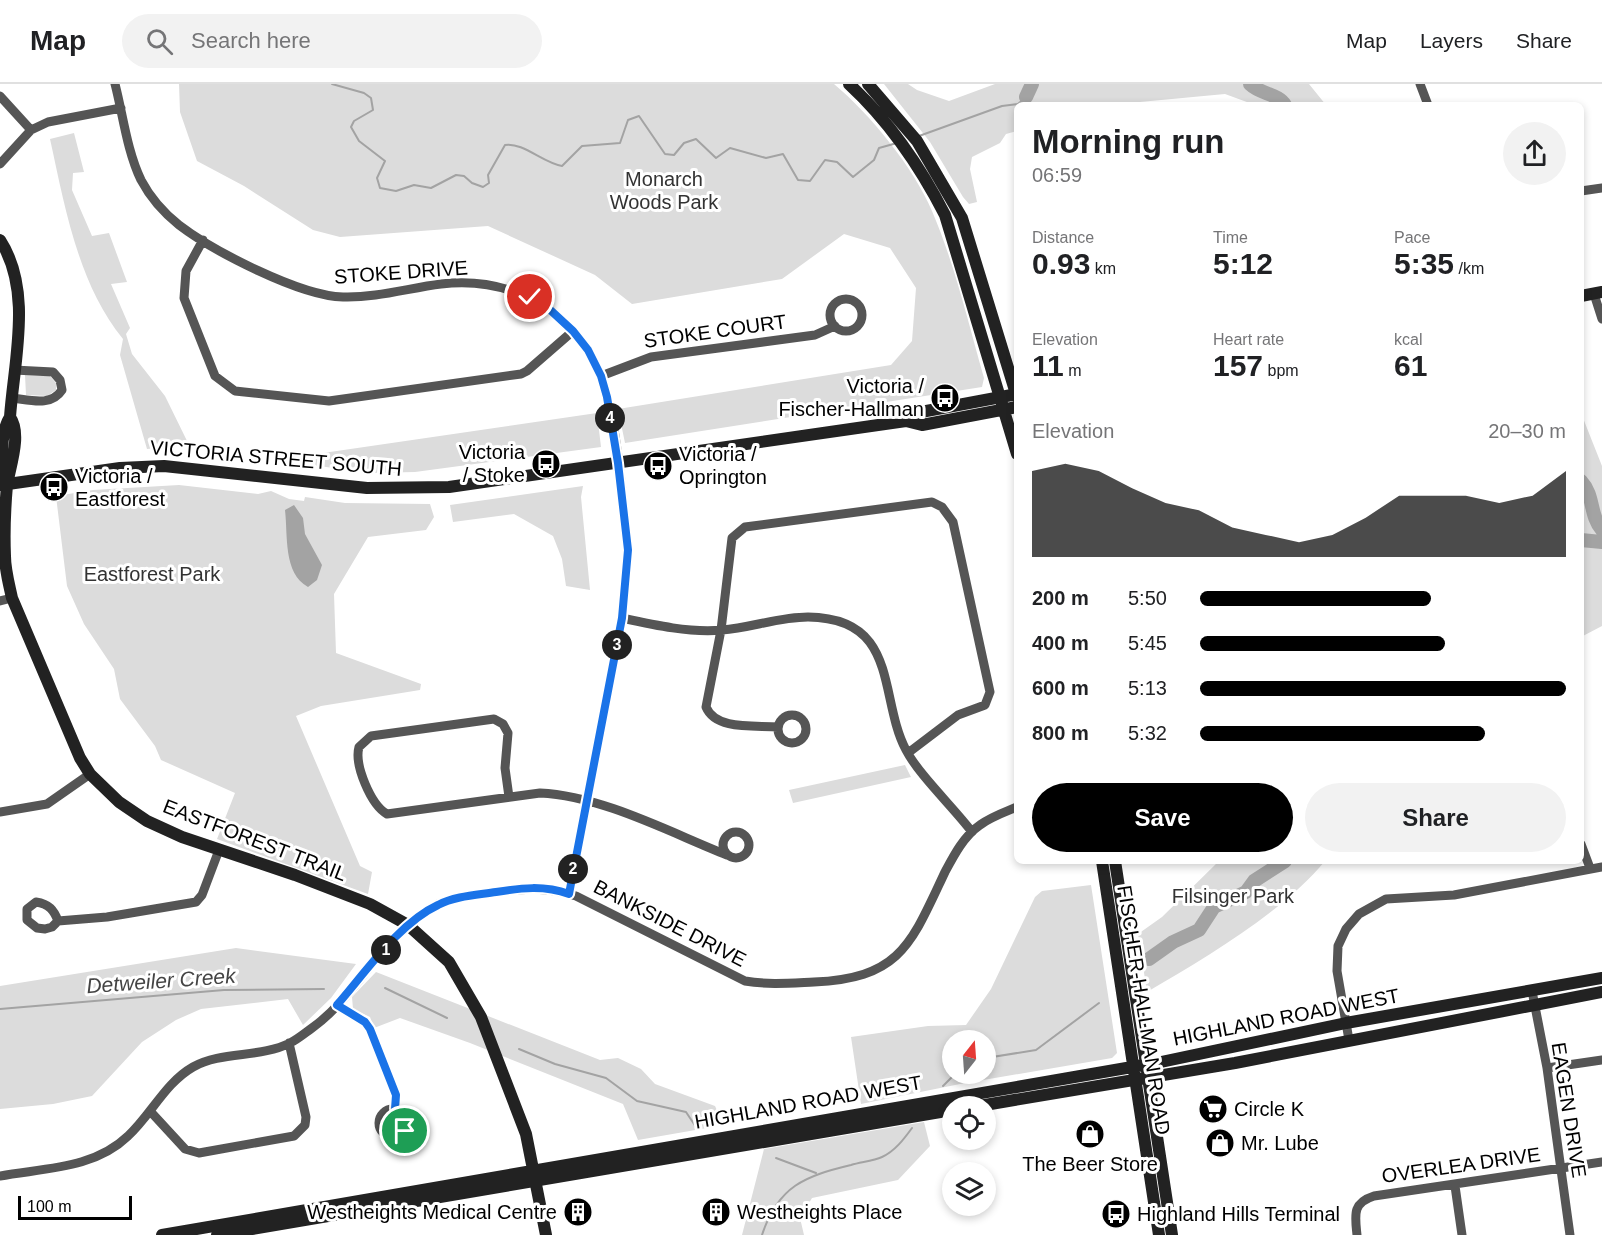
<!DOCTYPE html>
<html lang="en">
<head>
<meta charset="utf-8">
<style>
	body { margin:0; font-family:Helvetica,sans-serif; background:#f2f2f2; color:#202124; height:100vh; display:flex; flex-direction:column; font-size:22px; white-space:nowrap }
	* { box-sizing:border-box; margin:0 }
	p { font-size:20px; color:#757577 }
	.icon { flex:none; width:33px; height:33px; fill:none; stroke:currentColor; stroke-width:2; stroke-linecap:round; stroke-linejoin:round }
	.map { position:relative; flex:1; overflow:hidden }
	.drawer { position:absolute; left:1014px; top:18px; width:570px; height:762px; display:flex; flex-direction:column; background:#fff; border-radius:9px; box-shadow:0 3px 9px #0003 }
	.drawer>* { flex:none }
	.needle { width:39px; rotate:17deg }
	.tools { position:absolute; left:942px; top:946px; display:grid; gap:12px }
	.tools a { display:grid; place-items:center; width:54px; height:54px; border-radius:50%; background:#fff; box-shadow:0 3px 9px #0003; font-size:30px }
	.scale { position:absolute; left:18px; bottom:15px; width:114px; box-sizing:border-box; padding-left:6px; border:3px solid #000; border-top:0; font-size:16px; line-height:21px; white-space:nowrap; color:#000; -webkit-text-stroke:4px #fff; paint-order:stroke }
	.pin { position:absolute; display:grid; place-items:center; width:51px; height:51px; color:#fff; margin:-26px; border:3px solid #fff; border-radius:50%; box-shadow:0 2px 6px #0007 }
	.km { position:absolute; width:30px; height:30px; margin:-15px; border-radius:50%; background:#222; color:#fff; font-size:16px; line-height:30px; text-align:center }
	.round { display:grid; place-items:center; flex:none; width:63px; height:63px; border-radius:32px; background:#f2f2f2 }
	.overview { display:flex; align-items:center; justify-content:space-between; height:102px; padding:0 18px }
	h1 { font-size:33px; font-weight:600; line-height:45px }
	.figures { display:grid; grid-template-columns:repeat(3,1fr); gap:9px; height:102px; padding:6px 18px }
	.figures div { display:grid; align-content:center }
	.figures b { font-size:30px; font-weight:600 }
	.figures small { font-size:16px; font-weight:400 }
	.figures p { font-size:16px }
	.chart { height:168px; padding:12px 18px }
	.chart p { display:flex; justify-content:space-between }
	.chart svg { width:100%; height:108px; margin-top:6px; fill:#000; opacity:.7 }
	.cta { display:flex; gap:12px; margin-top:auto; padding:12px 18px }
	.cta a { flex:1; height:69px; border-radius:36px; background:#000; color:#fff; font-size:24px; font-weight:600; line-height:69px; text-align:center }
	.cta a+a { background:#f2f2f2; color:#202124 }
	ul { padding:0 18px; list-style:none; font-size:20px }
	li { display:grid; grid-template-columns:96px 72px 1fr; align-items:center; height:45px }
	li i { height:15px; border-radius:8px; background:#000 }
	header { display:flex; align-items:center; gap:36px; box-sizing:border-box; height:84px; padding:0 30px; background:#fff; border-bottom:2px solid #e0e0e0 }
	header strong { font-size:28px }
	nav { display:flex; gap:33px; margin-inline-start:auto; font-size:21px }
	.search { width:420px; height:54px; background:#f2f2f2; display:flex; align-items:center; gap:15px; box-sizing:border-box; padding:0 21px; border-radius:33px; color:#757577; font-size:22px }
	.map>svg:first-child { display:block }
	.green { fill:#dcdcdc; fill-rule:evenodd }
	.water { fill:#a3a3a3 }
	.lines { fill:none; stroke-linecap:round; stroke-linejoin:round }
	.stream { stroke:#a3a3a3; stroke-width:2 }
	.river { stroke:#a3a3a3; stroke-width:14 }
	.street { stroke:#555; stroke-width:9 }
	.secondary { stroke:#222; stroke-width:12 }
	.route-casing { stroke:#fff; stroke-width:12 }
	.route { stroke:#1a73e8; stroke-width:8 }
	.labels { text-anchor:middle; stroke-width:6; stroke-linejoin:round; paint-order:stroke }
	.park-label { font-size:20px; fill:#333; stroke:#fff }
	.street-label { font-size:20px; fill:#000; stroke:#fff }
	.poi-label { font-size:20px; fill:#000; stroke:#fff; text-anchor:start }
	.water-label { font-size:21px; font-style:italic; fill:#444; stroke:#fff }
</style>
</head>
<body>
<header>
<strong>Map</strong>
<div class="search"><svg class="icon" aria-label="search" viewBox="0 0 24 24"><circle cx="10" cy="10" r="6"/><path d="M15 15l6 6"/></svg>Search here</div>
<nav><a>Map</a><a>Layers</a><a>Share</a></nav>
</header>
<div class="map">
<svg width="1602" height="1151" viewBox="0 0 1602 1151">
	<rect width="100%" height="100%" fill="#fff"/>
	<path class="green" d="M 179,0 L 834,0 C 870,30 914,84 932,127 C 955,181 968,238 984,294 L 982,303 L 625,359 L 618,325 L 891,281 L 912,257 L 916,204 L 890,164 L 844,150 L 782,195 L 632,220 L 595,191 L 488,142 L 340,153 L 313,146 L 244,102 L 197,77 L 180,28 Z
		M 884,0 L 908,0 L 917,6 L 949,17 L 995,0 L 1309,0 L 1326,21 L 1255,21 L 1225,10 L 1108,21 L 1017,21 L 1017,47 L 1006,50 L 1000,59 L 972,73 L 970,85 L 977,118 L 969,120 L 963,113 L 930,58 Z
		M 74,49 L 84,88 L 73,89 L 72,106 L 92,152 L 109,149 L 127,198 L 111,200 L 130,244 L 126,250 L 132,270 L 165,312 L 189,361 L 147,365 L 120,271 L 123,255 C 78,200 65,123 50,55 Z
		M 25,291 L 50,292 L 56,299 L 56,306 L 47,312 L 26,311 Z
		M 597,329 L 601,363 L 415,388 L 370,389 L 275,376 Z
		M 1581,329 L 1602,382 L 1602,542 L 1581,553 Z
		M 179,401 L 258,410 L 271,407 L 289,415 L 304,417 L 305,413 L 345,419 L 430,420 L 434,433 L 426,446 L 368,453 L 334,510 L 336,569 L 421,600 L 420,606 L 321,622 L 296,632 L 360,782 L 372,788 L 368,810 L 217,755 L 235,709 L 161,676 L 155,662 L 120,615 L 114,585 L 84,540 L 67,502 L 56,412 L 93,406 Z
		M 583,402 L 581,413 L 590,506 L 566,502 L 562,475 L 553,452 L 514,430 L 453,438 L 450,421 Z
		M 905,681 L 911,693 L 793,719 L 789,706 Z
		M 1219,777 L 1325,777 C 1282,829 1205,874 1147,908 L 1138,850 L 1162,833 Z
		M 1091,801 L 1117,969 L 1112,974 L 960,1000 L 861,1020 L 851,953 L 928,942 L 966,941 L 991,905 L 1035,813 L 1042,807 ZM 952,957 L 986,957 L 986,990 L 952,990 Z
		M 236,864 L 356,880 L 331,914 L 303,941 L 288,915 L 201,925 L 176,936 L 142,958 L 92,1012 L 53,1020 L 0,1025 L 0,902 Z
		M 376,888 L 600,976 L 618,974 L 641,985 L 655,1000 L 715,1022 L 720,1033 L 729,1037 L 730,1040 L 638,1056 L 623,1020 L 470,959 L 400,934 L 374,944 L 370,933 L 353,925 L 352,913 Z
		M 924,1038 L 930,1062 L 898,1096 L 812,1114 L 800,1134 L 804,1151 L 742,1151 L 764,1065 Z"/>
	<path class="water" d="M 294,421 L 303,434 L 305,450 L 322,481 L 317,496 L 308,503 C 283,489 288,452 285,426 Z"/>
	<g class="lines">
		<path class="stream" d="M 332,0 L 364,9 L 371,14 L 373,26 L 354,37 L 351,43 L 359,57 L 385,77 L 377,94 L 380,104 L 396,107 L 414,101 L 431,104 L 456,91 L 464,92 L 472,99 L 483,103 L 489,99 L 488,91 L 505,61 C 523,58 543,79 562,82 L 582,62 L 620,59 L 628,36 L 639,32 L 665,70 L 674,71 L 684,59 L 696,55 L 716,74 L 730,64 L 766,74 L 783,70 L 798,96 L 810,97 L 825,76 L 837,78 L 853,93 L 874,76 L 879,64 L 897,59
			M 919,52 L 1002,22 L 1018,20 L 1026,13
			M 385,904 L 447,934
			M 0,925 L 224,906 L 324,905
			M 519,965 L 555,980 L 606,994 L 637,1017 L 686,1028 L 696,1043
			M 986,974 L 1036,966 L 1099,919
			M 943,1002 L 955,990
			M 776,1074 L 816,1089
			M 762,1151 C 778,1102 805,1092 851,1081 C 861,1078 873,1077 882,1073 C 895,1067 904,1055 912,1044"/>
		<path class="river" d="M 1250,0 C 1260,10 1279,10 1285,21
			M 1026,13 L 1032,0
			M 1581,397 C 1595,412 1589,431 1602,446
			M 1581,456 L 1602,458
			M 1149,875 L 1173,858 L 1199,846 L 1214,823 L 1246,808 L 1254,797 L 1285,777"/>
		<path class="street" d="M 115,0 C 123,31 127,67 141,96 C 150,113 164,129 179,141 C 213,167 300,212 343,213 C 376,214 409,204 441,200 C 500,193 553,216 587,264 C 617,307 622,413 628,467 L 622,534 L 569,810
			M 1420,0 L 1428,21
			M 0,12 L 31,46
			M 0,80 L 31,46 L 48,38 L 121,24
			M 1581,107 L 1602,104
			M 203,156 L 186,187 L 184,214 L 215,292 L 235,307 L 329,317 L 521,290 L 527,287 L 573,247
			M 1594,210 L 1602,235
			M830 231a16 16 0 1 1 32 0a16 16 0 1 1-32 0Z
			M 601,292 L 651,273 L 815,251 L 835,242
			M 12,314 C 30,316 51,323 62,306 L 60,296 L 53,288 L 14,286
			M 0,517 L 12,514
			M 622,534 C 654,541 690,549 722,546 C 750,544 779,533 808,533 C 900,534 878,613 906,666 C 919,691 954,724 972,748
			M778 645a14 14 0 1 1 28 0a14 14 0 1 1-28 0Z
			M 778,643 C 756,641 716,647 706,623 L 721,546 L 732,454 L 745,443 L 932,418 L 942,423 L 953,438 L 990,608 L 985,621 L 958,631 L 908,669
			M 509,713 L 505,684 L 508,649 L 503,640 L 494,635 L 371,652 L 359,663 C 354,681 371,721 387,730 L 540,709 C 602,712 669,748 727,771
			M 0,728 L 47,720 L 90,690
			M723 761a13 13 0 1 1 26 0a13 13 0 1 1-26 0Z
			M 1581,760 L 1590,784
			M 58,837 C 54,826 49,820 36,818 L 27,825 L 27,836 L 37,844 L 45,845 L 52,843 L 58,837 L 107,833 L 196,818 L 202,811 L 219,766
			M 1532,907 L 1547,984 L 1570,1151
			M 337,921 L 365,938 L 370,945 L 396,1011 L 395,1025
			M 1349,956 L 1337,887 L 1338,862 L 1346,845 L 1359,830 L 1386,815 L 1454,811 L 1602,783
			M 1547,984 L 1602,976
			M379 1039a14 14 0 1 1 28 0a14 14 0 1 1-28 0Z
			M 150,1027 L 185,1065 L 199,1069 L 294,1052 L 305,1041 L 306,1033 L 289,959
			M 0,1092 C 44,1084 94,1085 128,1052 C 151,1031 165,999 193,983 C 222,967 260,974 290,959 C 298,955 305,949 312,944 C 360,910 385,845 438,820 C 455,813 474,812 492,809 C 522,804 547,803 576,812 L 745,897 C 768,901 791,899 814,898 C 901,894 911,860 945,788 C 954,771 964,752 980,741 C 991,733 1005,728 1017,723
			M 1455,1102 L 1462,1151
			M 1357,1151 C 1355,1131 1352,1119 1374,1112 L 1602,1078"/>
		<path class="secondary" d="M 849,0 C 889,37 920,82 945,131 L 1017,370
			M 868,0 L 917,57 L 962,134 L 1017,313
			M 0,156 C 33,207 14,276 10,333 C 0,349 0,382 7,400
			M 1581,212 L 1602,208
			M 10,333 C 22,350 10,382 7,401 C 5,424 4,449 5,472 C 5,486 9,500 12,514 L 80,674 L 90,690 L 119,718 L 147,737 L 182,753 L 295,791 L 370,820 L 408,841 L 449,878 L 481,933 L 526,1050 L 546,1151
			M 906,337 L 922,341 L 1017,323
			M 1,401 L 120,384 L 164,382 L 367,404 L 449,403 L 906,337 L 921,328 L 1017,310
			M 1102,777 L 1159,1151
			M 1115,777 L 1172,1151
			M 973,1023 L 1235,979 L 1602,908
			M 162,1151 L 1161,978 L 1346,939 L 1602,894
			M 217,1151 L 952,1026"/>
	</g>
	<g class="lines">
		<g class="route-casing">
			<path id="route" d="M 405,1047 L 406,1035 L 395,1025 L 396,1011 L 370,945 L 365,938 L 337,921 C 365,889 399,839 438,821 C 455,812 477,811 496,808 C 521,804 544,801 569,810 L 622,534 L 628,466 L 618,379 L 607,313 L 601,292 L 588,266 L 573,247 L 547,223 L 530,213"/>
		</g>
		<use href="#route" class="route"/>
	</g>
	<defs>
		<g id="bus-disc" transform="scale(1.5)"><circle r="9.5" fill="#000" stroke="#fff"/><path d="M-5-6H5V4H4V6H2V4H-2V6H-4V4H-5ZM-3.5-4V0h7V-4ZM-3.5 1.2v1.5H-2V1.2ZM2 1.2v1.5H3.5V1.2Z" fill="#fff"/></g>
		<g id="supermarket-disc" transform="scale(1.5)"><circle r="9.5" fill="#000" stroke="#fff"/><path d="M-6-5.5h2.5l.6 2H6L4.5 2H-2.5L-4.4-4H-6ZM-1.5 3.2a1.3 1.3 0 1 0 .1 0ZM3 3.2a1.3 1.3 0 1 0 .1 0Z" fill="#fff"/></g>
		<g id="shop-disc" transform="scale(1.5)"><circle r="9.5" fill="#000" stroke="#fff"/><path d="M-5-2.5h2.3a2.7 3.5 0 0 1 5.4 0H5L5.5 6h-11ZM-1.5-2.5h3a1.5 2.3 0 0 0-3 0Z" fill="#fff"/></g>
		<g id="building-disc" transform="scale(1.5)"><circle r="9.5" fill="#000" stroke="#fff"/><path d="M-4-6H4V6H1V3H-1V6H-4ZM-2.5-4.3h1.7v1.8h-1.7ZM.8-4.3h1.7v1.8H.8ZM-2.5-1h1.7V.8h-1.7ZM.8-1h1.7V.8H.8Z" fill="#fff"/></g>
	</defs>
	<g fill-rule="evenodd">
		<use href="#bus-disc" x="945" y="314"/>
		<use href="#bus-disc" x="546" y="380"/>
		<use href="#bus-disc" x="658" y="382"/>
		<use href="#bus-disc" x="54" y="403"/>
		<use href="#supermarket-disc" x="1213" y="1025"/>
		<use href="#shop-disc" x="1090" y="1050"/>
		<use href="#shop-disc" x="1220" y="1059"/>
		<use href="#building-disc" x="578" y="1128"/>
		<use href="#building-disc" x="716" y="1128"/>
		<use href="#bus-disc" x="1116" y="1130"/>
	</g>
	<g class="labels">
		<g class="park-label">
			<text x="664" y="102">Monarch<tspan x="664" dy="23">Woods Park</tspan></text>
			<text x="152" y="497">Eastforest Park</text>
			<text x="1233" y="819">Filsinger Park</text>
		</g>
		<g class="street-label">
			<text transform="translate(401 188) rotate(-4)" y="7">STOKE DRIVE</text>
			<text transform="translate(715 247) rotate(-8)" y="7">STOKE COURT</text>
			<text transform="translate(276 374) rotate(5)" y="7">VICTORIA STREET SOUTH</text>
			<text transform="translate(255 756) rotate(21)" y="7">EASTFOREST TRAIL</text>
			<text transform="translate(670 839) rotate(27)" y="7">BANKSIDE DRIVE</text>
			<text transform="translate(1144 926) rotate(81)" y="7">FISCHER-HALLMAN ROAD</text>
			<text transform="translate(1286 933) rotate(-11)" y="7">HIGHLAND ROAD WEST</text>
			<text transform="translate(808 1018) rotate(-10)" y="7">HIGHLAND ROAD WEST</text>
			<text transform="translate(1569 1026) rotate(81)" y="7">EAGEN DRIVE</text>
			<text transform="translate(1461 1081) rotate(-8)" y="7">OVERLEA DRIVE</text>
		</g>
		<g class="poi-label">
			<text x="924" y="309" text-anchor="end">Victoria /<tspan x="924" dy="23">Fischer-Hallman</tspan></text>
			<text x="525" y="375" text-anchor="end">Victoria<tspan x="525" dy="23">/ Stoke</tspan></text>
			<text x="679" y="377">Victoria /<tspan x="679" dy="23">Oprington</tspan></text>
			<text x="75" y="399">Victoria /<tspan x="75" dy="23">Eastforest</tspan></text>
			<text x="1234" y="1032">Circle K</text>
			<text x="1241" y="1066">Mr. Lube</text>
			<text x="1090" y="1087" text-anchor="middle">The Beer Store</text>
			<text x="557" y="1135" text-anchor="end">Westheights Medical Centre</text>
			<text x="737" y="1135">Westheights Place</text>
			<text x="1137" y="1137">Highland Hills Terminal</text>
		</g>
		<g class="water-label">
			<text transform="translate(161 897) rotate(-4)" y="7">Detweiler Creek</text>
		</g>
	</g>
</svg>
<div class="tools">
<a><svg class="needle" viewBox="-14 -14 28 28"><path d="M0-13l5 13h-10z" fill="#e53935"/><path d="M0 13l5-13h-10z" fill="#757577"/></svg></a>
<a><svg class="icon" aria-label="locate" viewBox="0 0 24 24"><circle cx="12" cy="12" r="6"/><path d="M12 2v4M12 18v4M2 12h4M18 12h4"/></svg></a>
<a><svg class="icon" aria-label="layers" viewBox="0 0 24 24"><path d="M12 4l9 5-9 5-9-5zM3 14l9 5 9-5"/></svg></a>
</div>
<div class="scale">100 m</div>
<div class="pin" style="left:405px;top:1047px;background:#1e9e55"><svg class="icon" aria-label="arrive" viewBox="0 0 24 24"><path d="M6 21V4h12l-3 4 3 4H6"/></svg></div>
<div class="pin" style="left:530px;top:213px;background:#d93025"><svg class="icon" aria-label="check" viewBox="0 0 24 24"><path d="M5 12l5 5 9-10"/></svg></div>
<b class="km" style="left:386px;top:866px">1</b>
<b class="km" style="left:573px;top:785px">2</b>
<b class="km" style="left:617px;top:561px">3</b>
<b class="km" style="left:610px;top:334px">4</b>
<section class="drawer">
<div class="overview"><div><h1>Morning run</h1><p>06:59</p></div><a class="round"><svg class="icon" aria-label="share" viewBox="0 0 24 24"><path d="M12 15V3M7 8l5-5 5 5M5 13v7h14v-7"/></svg></a></div>
<div class="figures">
<div><p>Distance</p><b>0.93<small> km</small></b></div>
<div><p>Time</p><b>5:12</b></div>
<div><p>Pace</p><b>5:35<small> /km</small></b></div>
</div>
<div class="figures">
<div><p>Elevation</p><b>11<small> m</small></b></div>
<div><p>Heart rate</p><b>157<small> bpm</small></b></div>
<div><p>kcal</p><b>61</b></div>
</div>
<div class="chart"><p><span>Elevation</span>20–30 m</p>
<svg viewBox="0 0 160 44" preserveAspectRatio="none"><path d="M0 44V9L10 6L20 9L30 16L40 22L50 25L60 32L70 35L80 38L90 35L100 28L110 19L120 19L130 19L140 22L150 19L160 9V44z"/></svg>
</div>
<ul>
<li><b>200 m</b>5:50<i style="width:63%"></i></li>
<li><b>400 m</b>5:45<i style="width:67%"></i></li>
<li><b>600 m</b>5:13<i style="width:100%"></i></li>
<li><b>800 m</b>5:32<i style="width:78%"></i></li>
</ul>
<div class="cta"><a>Save</a><a>Share</a></div>
</section>
</div>
</body>
</html>
